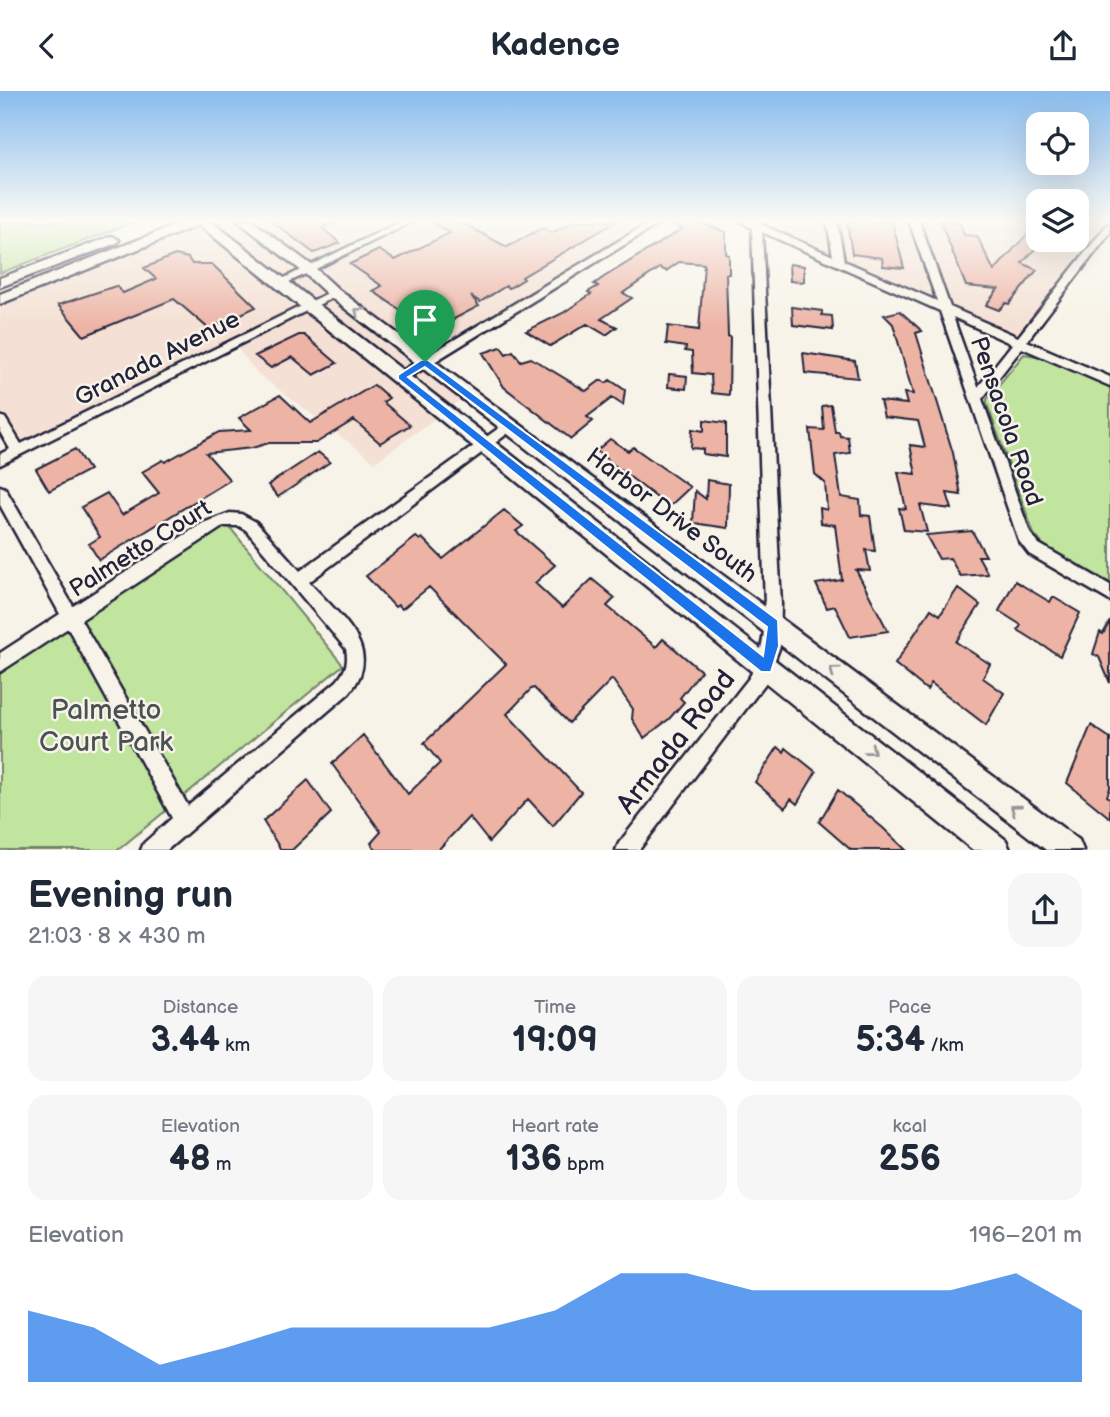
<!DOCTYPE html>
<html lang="en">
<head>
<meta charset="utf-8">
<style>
	body { margin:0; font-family:"Balsamiq Sans",sans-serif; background:#f6f6f7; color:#1f2937; height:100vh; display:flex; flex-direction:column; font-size:26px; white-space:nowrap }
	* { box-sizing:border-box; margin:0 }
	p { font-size:23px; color:#747a83 }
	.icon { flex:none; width:38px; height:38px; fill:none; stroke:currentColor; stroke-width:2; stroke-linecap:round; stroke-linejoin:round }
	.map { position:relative; height:759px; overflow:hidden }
	.side { display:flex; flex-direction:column; background:#fff; flex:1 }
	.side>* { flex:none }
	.fabs { position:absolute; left:1026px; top:21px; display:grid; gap:14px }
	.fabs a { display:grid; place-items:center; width:63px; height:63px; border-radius:14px; background:#fff; box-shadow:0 7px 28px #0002; font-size:35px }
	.pin { position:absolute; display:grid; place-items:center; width:60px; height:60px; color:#fff; margin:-72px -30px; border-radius:50% 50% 50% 0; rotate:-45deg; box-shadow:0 0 7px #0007 }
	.pin .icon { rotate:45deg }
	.round { display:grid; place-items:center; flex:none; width:74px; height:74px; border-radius:21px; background:#f6f6f7 }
	.headline { display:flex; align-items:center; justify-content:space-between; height:119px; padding:0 28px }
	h1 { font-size:38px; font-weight:700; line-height:52px }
	.stats { display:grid; grid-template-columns:repeat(3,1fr); gap:10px; height:119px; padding:7px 28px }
	.stats div { display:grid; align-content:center; border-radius:18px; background:#f6f6f7; text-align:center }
	.stats b { font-size:35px; font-weight:700 }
	.stats small { font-size:19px; font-weight:400 }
	.stats p { font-size:19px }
	.chart { height:196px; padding:14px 28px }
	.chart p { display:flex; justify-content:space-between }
	.chart svg { width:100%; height:126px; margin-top:7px; fill:#1a73e8; opacity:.7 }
	header { display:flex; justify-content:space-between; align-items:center; height:91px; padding:0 28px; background:#fff; font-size:32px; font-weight:700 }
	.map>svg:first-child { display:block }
	.built { fill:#f4e0d4 }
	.green { fill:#c1e49e; stroke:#72836c; stroke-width:2 }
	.building { fill:#edb4a6; stroke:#22223b; stroke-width:2 }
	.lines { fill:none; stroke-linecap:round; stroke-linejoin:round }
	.street-casing { stroke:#22223b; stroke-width:5 }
	.secondary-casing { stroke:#22223b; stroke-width:5 }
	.street { fill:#f7f3e8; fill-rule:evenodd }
	.secondary { fill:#f7f3e8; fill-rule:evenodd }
	.oneway { stroke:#97959a }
	.route { fill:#1a73e8; stroke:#fff; stroke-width:2; fill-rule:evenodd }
	.labels { text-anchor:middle; stroke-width:5; stroke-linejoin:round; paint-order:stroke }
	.street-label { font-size:24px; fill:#22223b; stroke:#f7f3e8 }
	.near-park-label { font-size:28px; fill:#4a5254; stroke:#f7f3e8 }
	.near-street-label { font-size:28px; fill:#22223b; stroke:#f7f3e8 }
</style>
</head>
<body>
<header><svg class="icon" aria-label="back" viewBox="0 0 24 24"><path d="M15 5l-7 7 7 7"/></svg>Kadence<svg class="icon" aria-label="share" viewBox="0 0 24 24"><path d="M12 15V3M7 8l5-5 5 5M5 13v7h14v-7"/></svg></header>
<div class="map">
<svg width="1110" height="759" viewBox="0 0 1110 759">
	<rect width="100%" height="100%" fill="#f7f3e8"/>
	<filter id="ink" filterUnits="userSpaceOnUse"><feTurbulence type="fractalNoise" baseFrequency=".0143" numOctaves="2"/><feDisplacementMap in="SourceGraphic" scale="14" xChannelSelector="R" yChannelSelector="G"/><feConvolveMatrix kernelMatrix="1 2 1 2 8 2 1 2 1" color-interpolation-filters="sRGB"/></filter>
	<g filter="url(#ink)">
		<path class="built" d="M 211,130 L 237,130 L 307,184 L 328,205 L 463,307 L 450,316 Z
			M 253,130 L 663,130 L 431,268 Z
			M 748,130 L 1038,130 L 1038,149 L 1076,149 L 1076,130 L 1110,130 L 1071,185 L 1017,247 Z
			M 199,133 L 270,192 L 297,210 L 439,325 L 375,371 L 258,283 L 232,250 L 14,356 L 0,334 L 0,212 Z"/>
		<path class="green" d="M 0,130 L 137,130 L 0,182 Z
			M 1024,263 L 1042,266 L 1110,296 L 1110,492 L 1043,454 L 1034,443 L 987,313 L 987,308 Z
			M 227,433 L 343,574 L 118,759 L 0,759 L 0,578 Z"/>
		<path class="building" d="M 271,130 L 338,130 L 322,137 L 340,152 L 314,162 Z
			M 429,130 L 459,130 L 507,156 L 542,137 L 552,142 L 575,130 L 617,130 L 522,186 L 524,188 L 509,197 L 506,195 L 480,211 L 471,205 L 479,215 L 431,240 L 373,200 L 382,195 L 350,173 L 379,159 L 395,169 L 450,142 Z
			M 665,130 L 696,130 L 726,141 L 726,163 L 729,164 L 729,183 L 726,183 L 728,245 L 730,246 L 729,304 L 712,302 L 711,284 L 693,282 L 692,261 L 685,260 L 686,256 L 666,253 L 668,235 L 699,239 L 704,173 L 679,171 L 666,180 L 660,177 L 623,202 L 632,207 L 601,228 L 617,236 L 606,244 L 587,233 L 550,255 L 526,240 L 563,222 L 591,203 L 588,201 L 598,195 L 594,193 L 604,186 L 682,138 Z
			M 847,130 L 892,130 L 904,177 L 883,175 L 882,167 L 852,163 Z
			M 940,130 L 960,132 L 964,144 L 977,145 L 994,180 L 1038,131 L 1038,155 L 1022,172 L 1037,179 L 1009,213 L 1006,212 L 999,219 L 986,214 L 998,198 L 966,195 Z
			M 175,164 L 188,167 L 192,173 L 212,173 L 256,216 L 209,238 L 174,208 L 84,245 L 58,214 L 116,195 L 123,202 L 156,188 L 144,177 Z
			M 789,173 L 804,175 L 804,191 L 790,190 Z
			M 792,216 L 822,220 L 822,224 L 832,225 L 833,239 L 793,234 Z
			M 900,220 L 922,240 L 916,242 L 953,362 L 961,404 L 947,402 L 952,418 L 920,414 L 927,441 L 904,439 L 899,417 L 906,418 L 898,381 L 916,383 L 910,354 L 925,356 L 918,330 L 884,326 L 880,310 L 907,313 L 904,302 L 913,303 L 893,233 L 884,224 Z
			M 299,244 L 304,244 L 337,272 L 314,284 L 292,266 L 271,277 L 255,265 Z
			M 501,256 L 506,263 L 513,260 L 521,270 L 531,267 L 586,300 L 601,289 L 606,292 L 610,289 L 625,299 L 623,314 L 612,307 L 587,326 L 593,330 L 571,348 L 504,296 L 483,262 Z
			M 803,262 L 855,270 L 858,287 L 805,282 Z
			M 669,283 L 687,285 L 686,298 L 668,296 Z
			M 374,294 L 389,307 L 383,311 L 410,334 L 380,352 L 354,329 L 316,352 L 269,352 L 252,357 L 206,362 L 230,389 L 99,469 L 89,453 L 100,446 L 81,416 L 107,402 L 122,424 L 159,402 L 142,381 L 163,369 L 165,371 L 219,341 L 251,339 L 239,327 L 280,304 L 310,332 Z
			M 831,314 L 835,341 L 839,341 L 840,345 L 848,346 L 850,362 L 835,364 L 841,406 L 860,409 L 861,424 L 870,425 L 875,460 L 866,459 L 870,480 L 856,479 L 888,540 L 850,546 L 835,515 L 827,517 L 816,493 L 842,489 L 835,434 L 821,432 L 820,417 L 827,419 L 825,392 L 815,383 L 810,338 L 824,339 L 822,315 Z
			M 704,329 L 726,332 L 726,366 L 703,363 L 703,358 L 691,357 L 692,338 L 704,340 Z
			M 610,348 L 628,360 L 633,356 L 690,396 L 669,416 L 596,360 Z
			M 75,358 L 89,379 L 49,400 L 36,378 Z
			M 318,361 L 330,371 L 278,406 L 268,394 Z
			M 707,389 L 729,393 L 728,437 L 693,432 L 695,400 L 706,408 Z
			M 504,419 L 523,435 L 516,440 L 555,474 L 535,492 L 562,517 L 592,488 L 615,507 L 607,515 L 656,556 L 663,548 L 701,580 L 680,607 L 684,611 L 669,628 L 644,647 L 632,628 L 633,618 L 612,588 L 569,632 L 534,597 L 531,598 L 507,623 L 581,701 L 553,735 L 528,708 L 489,751 L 469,726 L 438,759 L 376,759 L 371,752 L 381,741 L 332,673 L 363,644 L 408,703 L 440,672 L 424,652 L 506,573 L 429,496 L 402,518 L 398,514 L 395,516 L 366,485 L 416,446 L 420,449 L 422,447 L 443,468 Z
			M 972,440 L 986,465 L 978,465 L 988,483 L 960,485 L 950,467 L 939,468 L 926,444 Z
			M 1015,490 L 1050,511 L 1053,506 L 1080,522 L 1060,565 L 1018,539 L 1021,534 L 999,520 Z
			M 958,497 L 980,514 L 956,551 L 990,573 L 983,587 L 1004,602 L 986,634 L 931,592 L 927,599 L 895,573 L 931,518 L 940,524 Z
			M 1110,530 L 1110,592 L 1099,566 L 1093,563 L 1100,541 L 1103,543 Z
			M 1091,634 L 1110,647 L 1110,697 L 1107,705 L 1110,707 L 1110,727 L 1067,692 Z
			M 778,656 L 784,661 L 786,657 L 816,681 L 797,713 L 791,708 L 785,717 L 755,691 Z
			M 308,689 L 331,722 L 292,759 L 281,759 L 263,730 Z
			M 838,699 L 883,737 L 906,759 L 851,759 L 819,731 Z"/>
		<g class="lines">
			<g class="street-casing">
				<path id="street" d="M 402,130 L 414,130 L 283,194 L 275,194 L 274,192 Z
					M 652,130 L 663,130 L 405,289 L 397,289 L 395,286 L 397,283 Z
					M 740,130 L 762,130 L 762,134 L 833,165 L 827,130 L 837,130 L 844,170 L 937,210 L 909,130 L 919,130 L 950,216 L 1018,246 L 1107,134 L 1110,133 L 1110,142 L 1027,250 L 1110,286 L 1110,295 L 1022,257 L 982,308 L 1030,442 L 1039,453 L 1110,494 L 1110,510 L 1029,463 L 1019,450 L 940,220 L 762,141 L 781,514 L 780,555 L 767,590 L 639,759 L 616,759 L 619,752 L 749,587 C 763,564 765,541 765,514 L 752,137 ZM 953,226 L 1012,253 L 978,296 Z
					M 334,199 L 338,200 L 338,204 L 0,374 L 0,363 L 10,358 L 0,341 L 0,325 L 5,327 L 21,353 Z
					M 510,329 L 515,331 L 517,334 L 515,337 L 309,491 C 338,524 387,558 349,602 L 167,759 L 141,759 L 144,752 L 172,727 L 68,537 L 0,581 L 0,562 L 60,523 L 0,414 L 0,395 L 5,397 L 73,515 L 203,432 L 230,422 L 241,423 L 256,431 L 300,480 ZM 224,435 L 239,435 L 246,439 L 346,558 C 349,572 345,580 337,590 L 188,715 L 81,529 Z"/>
			</g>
			<g class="secondary-casing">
				<path id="secondary" d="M 186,130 L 211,130 L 1006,749 L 1010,759 L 973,759 L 199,134 L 0,213 L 0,203 Z
					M 238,130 L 252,130 L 313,175 L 339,199 L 1079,749 L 1083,759 L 1046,759 L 329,205 L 303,181 Z
					M 112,145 L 119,149 L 117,152 L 0,196 L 0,187 Z"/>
			</g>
			<use href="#street" class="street"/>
			<use href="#secondary" class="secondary"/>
		</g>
		<defs><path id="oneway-chevron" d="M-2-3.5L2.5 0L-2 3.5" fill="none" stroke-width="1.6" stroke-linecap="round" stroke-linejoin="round" transform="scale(1.75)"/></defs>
		<g class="oneway">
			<use href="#oneway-chevron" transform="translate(359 221) rotate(-143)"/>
			<use href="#oneway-chevron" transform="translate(834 580) rotate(-143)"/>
			<use href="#oneway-chevron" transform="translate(871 659) rotate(38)"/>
			<use href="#oneway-chevron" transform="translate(1015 718) rotate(-143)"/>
		</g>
	</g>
	<linearGradient id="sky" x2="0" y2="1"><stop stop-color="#89bced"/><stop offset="0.55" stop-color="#fbfaf5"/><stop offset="1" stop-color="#fbfaf5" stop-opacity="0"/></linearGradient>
	<rect width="1110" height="236" fill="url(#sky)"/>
	<path class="route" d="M 421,269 L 428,269 L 778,529 L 779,555 L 771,581 L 761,581 L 398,288 L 398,284 ZM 425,276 L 767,536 L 763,565 L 408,286 Z"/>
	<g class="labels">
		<g class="street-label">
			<text transform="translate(157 267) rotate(-27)" y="8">Granada Avenue</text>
			<text transform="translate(1007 330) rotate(71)" y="8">Pensacola Road</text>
			<text transform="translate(672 424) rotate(37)" y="8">Harbor Drive South</text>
			<text transform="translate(140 457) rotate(-32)" y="8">Palmetto Court</text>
		</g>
		<g class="near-park-label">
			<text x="106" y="628">Palmetto<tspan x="106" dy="32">Court Park</tspan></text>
		</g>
		<g class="near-street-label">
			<text transform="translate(675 650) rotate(-52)" y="10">Armada Road</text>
		</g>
	</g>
</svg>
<div class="fabs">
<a><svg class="icon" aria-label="locate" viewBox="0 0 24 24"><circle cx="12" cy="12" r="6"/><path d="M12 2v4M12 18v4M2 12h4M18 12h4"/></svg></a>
<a><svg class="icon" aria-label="layers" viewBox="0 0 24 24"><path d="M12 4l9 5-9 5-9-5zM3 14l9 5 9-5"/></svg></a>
</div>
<div class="pin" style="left:425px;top:271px;background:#1e9e55"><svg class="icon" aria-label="arrive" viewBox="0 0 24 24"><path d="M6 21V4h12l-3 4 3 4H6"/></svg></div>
</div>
<section class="side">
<div class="headline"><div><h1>Evening run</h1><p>21:03 · 8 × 430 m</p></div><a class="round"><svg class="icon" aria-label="share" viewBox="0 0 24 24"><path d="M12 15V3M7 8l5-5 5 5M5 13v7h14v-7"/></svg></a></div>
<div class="stats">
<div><p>Distance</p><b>3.44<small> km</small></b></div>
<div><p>Time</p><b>19:09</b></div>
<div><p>Pace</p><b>5:34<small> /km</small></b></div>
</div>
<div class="stats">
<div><p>Elevation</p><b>48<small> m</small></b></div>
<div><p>Heart rate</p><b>136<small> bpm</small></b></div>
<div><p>kcal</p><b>256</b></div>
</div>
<div class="chart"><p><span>Elevation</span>196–201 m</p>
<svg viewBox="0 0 160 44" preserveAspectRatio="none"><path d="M0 44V19L10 25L20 38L30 32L40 25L50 25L60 25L70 25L80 19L90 6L100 6L110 12L120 12L130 12L140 12L150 6L160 19V44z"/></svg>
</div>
</section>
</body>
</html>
